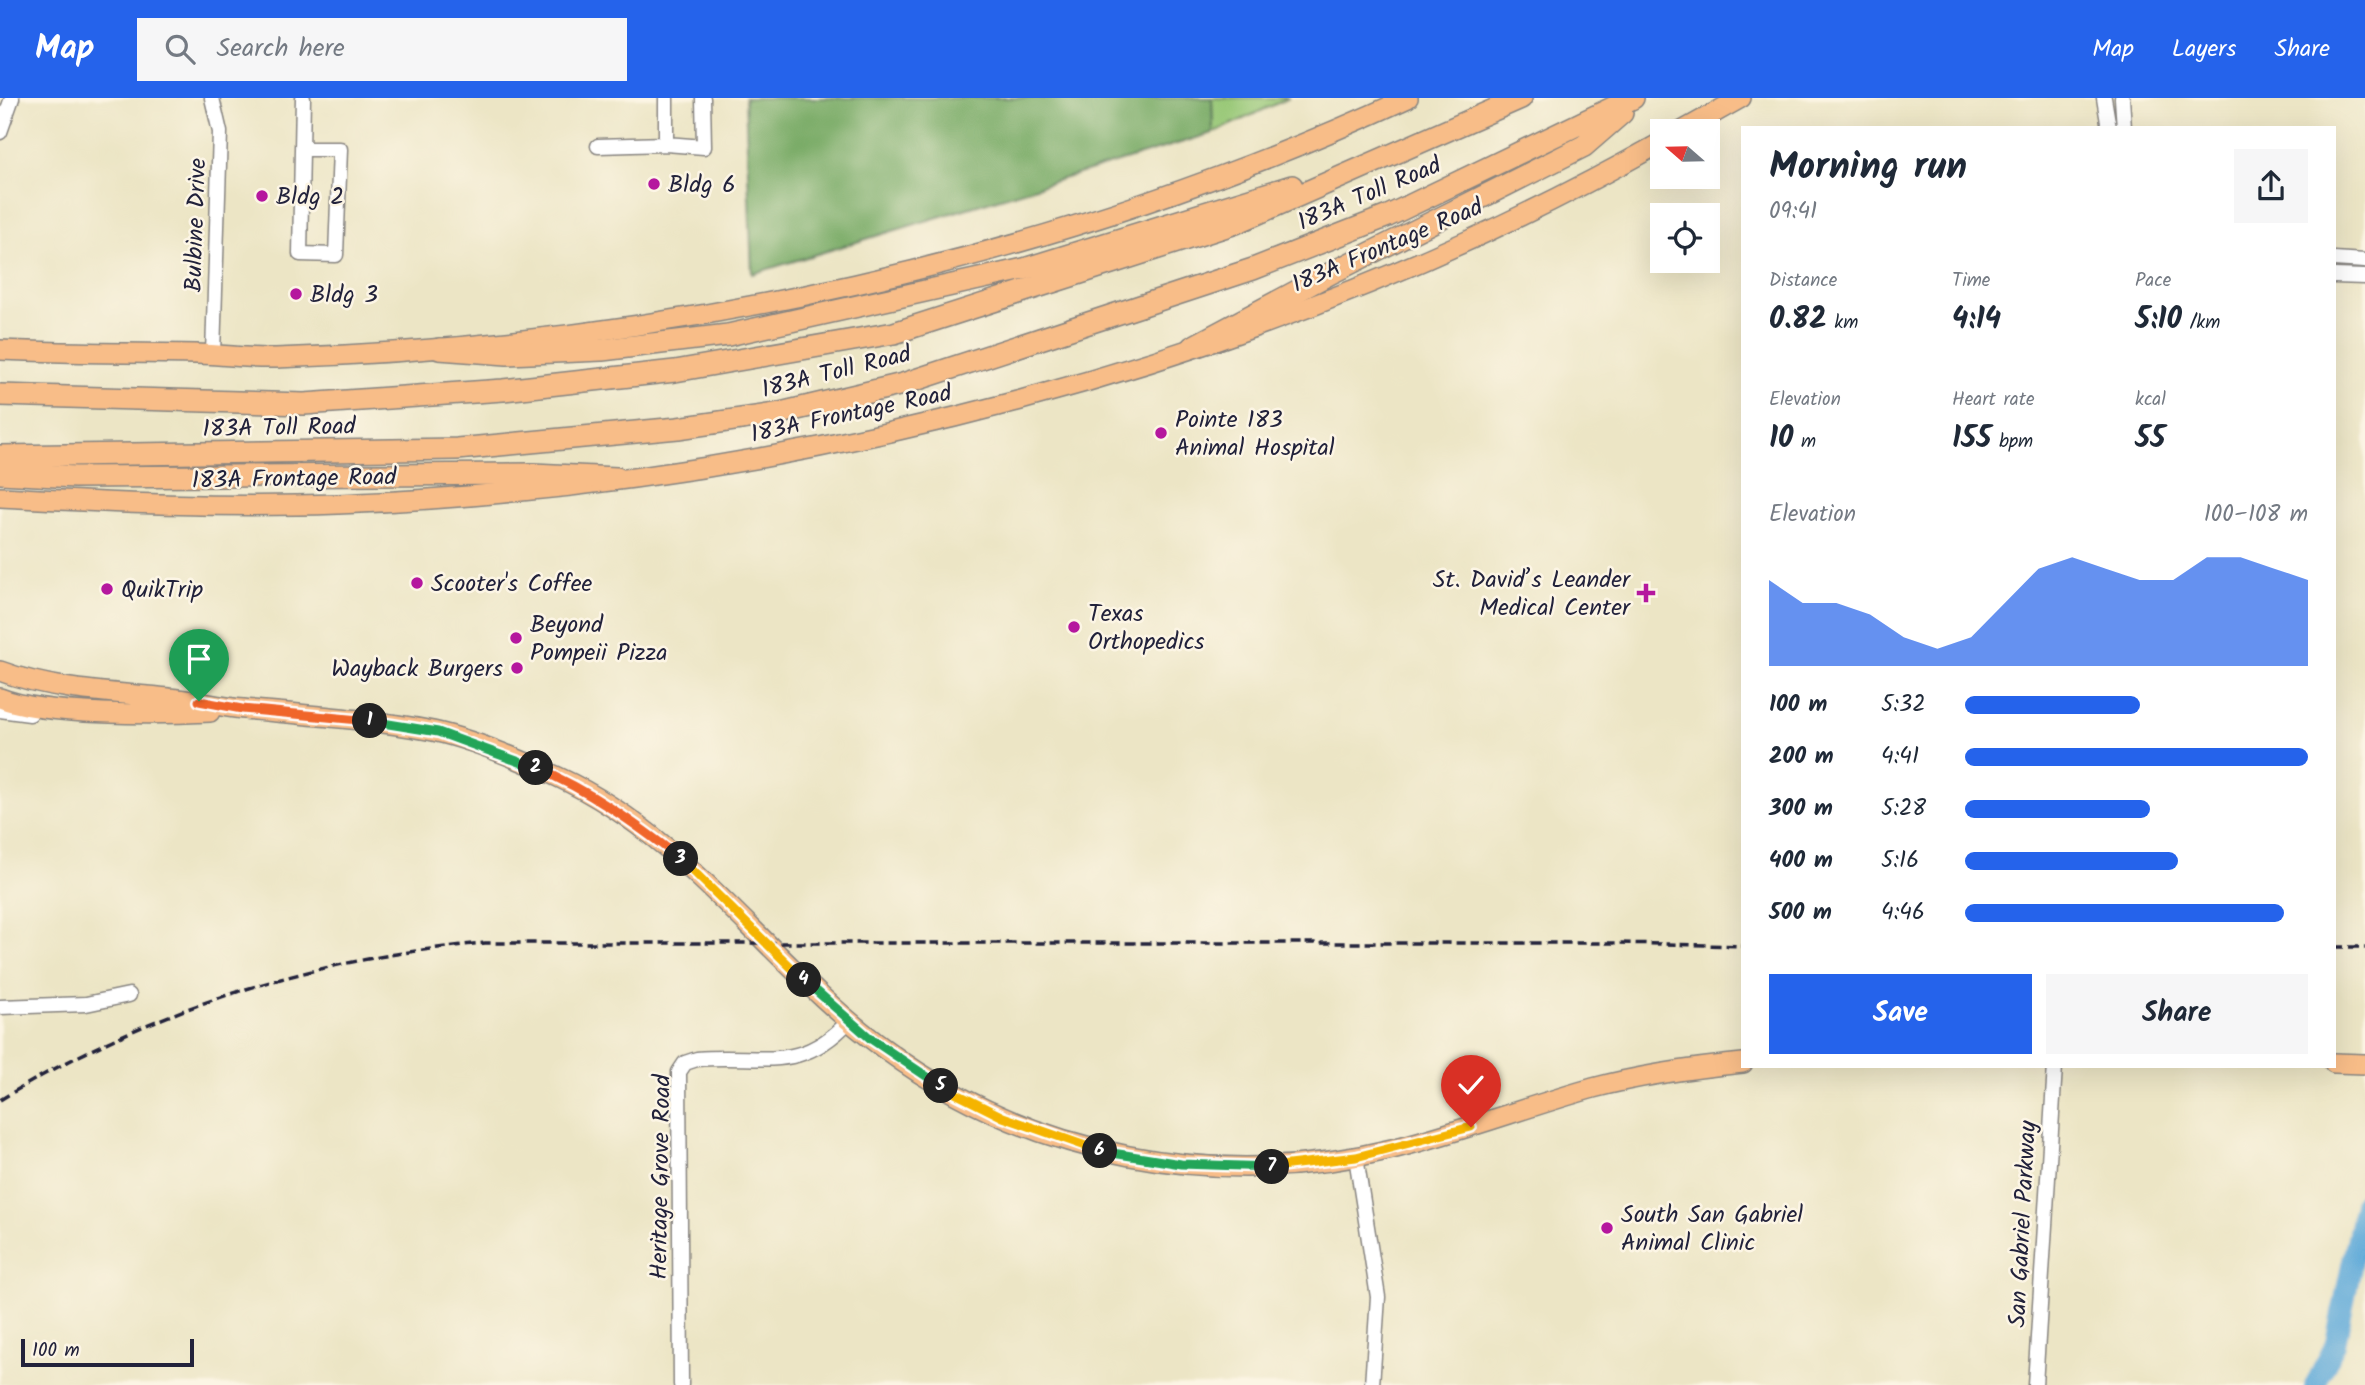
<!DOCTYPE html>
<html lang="en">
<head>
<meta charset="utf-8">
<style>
	body { margin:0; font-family:Kalam,sans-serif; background:#f6f6f7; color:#1f2937; height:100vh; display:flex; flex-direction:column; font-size:26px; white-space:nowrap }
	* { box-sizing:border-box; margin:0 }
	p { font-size:23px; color:#747a83 }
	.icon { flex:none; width:38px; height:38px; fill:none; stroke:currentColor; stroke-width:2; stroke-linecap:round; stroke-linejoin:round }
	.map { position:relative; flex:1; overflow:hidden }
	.drawer { position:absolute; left:1741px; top:28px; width:595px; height:942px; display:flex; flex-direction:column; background:#fff; border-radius:0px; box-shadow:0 7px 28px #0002 }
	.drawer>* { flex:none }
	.needle { width:46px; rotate:290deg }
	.buttons { position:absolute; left:1650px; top:21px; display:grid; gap:14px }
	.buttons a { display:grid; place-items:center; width:70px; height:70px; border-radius:0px; background:#fff; box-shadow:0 7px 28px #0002; font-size:35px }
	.scale { position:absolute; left:21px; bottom:18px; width:173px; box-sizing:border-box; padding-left:7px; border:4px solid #22223b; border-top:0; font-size:19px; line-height:24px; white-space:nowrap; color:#22223b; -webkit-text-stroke:5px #fcf5e5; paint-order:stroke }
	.pin { position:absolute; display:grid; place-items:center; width:60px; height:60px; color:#fff; margin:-72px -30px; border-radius:50% 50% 50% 0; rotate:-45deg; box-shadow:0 0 7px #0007 }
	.pin .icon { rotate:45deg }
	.km { position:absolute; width:35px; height:35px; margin:-18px; border-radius:50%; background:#222; color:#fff; font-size:19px; line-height:35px; text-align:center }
	.round { display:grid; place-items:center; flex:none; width:74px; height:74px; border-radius:0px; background:#f6f6f7 }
	.headline { display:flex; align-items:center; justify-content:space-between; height:119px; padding:0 28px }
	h1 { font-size:38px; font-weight:700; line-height:52px }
	.figures { display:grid; grid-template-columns:repeat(3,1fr); gap:10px; height:119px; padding:7px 28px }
	.figures div { display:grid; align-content:center }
	.figures b { font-size:30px; font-weight:700 }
	.figures small { font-size:19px; font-weight:400 }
	.figures p { font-size:19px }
	.chart { height:196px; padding:14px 28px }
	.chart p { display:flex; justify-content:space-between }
	.chart svg { width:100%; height:126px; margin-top:7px; fill:#2563eb; opacity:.7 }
	.action { display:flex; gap:14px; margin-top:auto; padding:14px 28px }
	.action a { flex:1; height:80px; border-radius:0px; background:#2563eb; color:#fff; font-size:28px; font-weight:700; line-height:80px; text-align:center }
	.action a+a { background:#f6f6f7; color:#1f2937 }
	ul { padding:0 28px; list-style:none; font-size:23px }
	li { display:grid; grid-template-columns:112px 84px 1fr; align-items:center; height:52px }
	li i { height:18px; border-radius:9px; background:#2563eb }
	header { display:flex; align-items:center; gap:42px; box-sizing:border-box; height:98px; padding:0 35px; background:#2563eb; color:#fff }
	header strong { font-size:33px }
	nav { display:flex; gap:38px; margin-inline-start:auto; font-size:24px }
	.search { width:490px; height:63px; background:#f6f6f7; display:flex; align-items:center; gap:18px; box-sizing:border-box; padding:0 24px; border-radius:0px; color:#747a83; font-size:26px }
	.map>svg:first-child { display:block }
	.green { fill:#98c877; stroke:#5d7559; stroke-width:2 }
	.forest { fill:#7aac68; stroke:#4e6752; stroke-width:2 }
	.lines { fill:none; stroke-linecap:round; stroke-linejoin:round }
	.river { stroke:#62abd9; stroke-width:21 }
	.minor-casing { stroke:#878480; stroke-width:17 }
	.major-casing { stroke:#878480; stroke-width:22 }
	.highway-casing { stroke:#878480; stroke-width:24 }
	.minor { stroke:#fff; stroke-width:14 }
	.major { stroke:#f8bd88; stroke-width:19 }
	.highway { stroke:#f8bd88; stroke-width:21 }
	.rail { stroke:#22223b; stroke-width:3.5; stroke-dasharray:10 5; stroke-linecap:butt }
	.split-1-casing { stroke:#fff; stroke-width:14 }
	.split-2-casing { stroke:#fff; stroke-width:14 }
	.split-3-casing { stroke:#fff; stroke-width:14 }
	.split-4-casing { stroke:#fff; stroke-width:14 }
	.split-5-casing { stroke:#fff; stroke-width:14 }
	.split-6-casing { stroke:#fff; stroke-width:14 }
	.split-7-casing { stroke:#fff; stroke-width:14 }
	.split-8-casing { stroke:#fff; stroke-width:14 }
	.split-1 { stroke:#f0652b; stroke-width:9 }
	.split-2 { stroke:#22a559; stroke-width:9 }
	.split-3 { stroke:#f0652b; stroke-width:9 }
	.split-4 { stroke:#f5b400; stroke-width:9 }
	.split-5 { stroke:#22a559; stroke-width:9 }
	.split-6 { stroke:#f5b400; stroke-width:9 }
	.split-7 { stroke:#22a559; stroke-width:9 }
	.split-8 { stroke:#f5b400; stroke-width:9 }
	.poi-dot { fill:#b5179e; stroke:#fcf5e5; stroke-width:2.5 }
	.labels { text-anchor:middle; stroke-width:5; stroke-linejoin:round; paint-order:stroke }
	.poi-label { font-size:24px; fill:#22223b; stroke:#fcf5e5; text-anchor:start }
	.street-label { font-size:24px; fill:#22223b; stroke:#fcf5e5 }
</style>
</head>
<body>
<header>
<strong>Map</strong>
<div class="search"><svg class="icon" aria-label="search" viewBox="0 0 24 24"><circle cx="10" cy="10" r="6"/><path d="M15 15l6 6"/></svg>Search here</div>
<nav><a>Map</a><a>Layers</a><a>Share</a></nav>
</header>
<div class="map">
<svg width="2365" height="1287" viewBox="0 0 2365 1287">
	<rect width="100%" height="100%" fill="#fcf5e5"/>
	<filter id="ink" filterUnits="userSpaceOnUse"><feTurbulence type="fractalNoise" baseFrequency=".0143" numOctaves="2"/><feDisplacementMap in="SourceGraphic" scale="14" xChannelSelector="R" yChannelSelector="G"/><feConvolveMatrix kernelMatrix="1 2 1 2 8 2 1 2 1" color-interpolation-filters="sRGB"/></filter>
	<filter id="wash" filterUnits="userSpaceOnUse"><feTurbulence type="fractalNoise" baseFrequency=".00686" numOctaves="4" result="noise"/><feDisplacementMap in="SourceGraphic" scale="28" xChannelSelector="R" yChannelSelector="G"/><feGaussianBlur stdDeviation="1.57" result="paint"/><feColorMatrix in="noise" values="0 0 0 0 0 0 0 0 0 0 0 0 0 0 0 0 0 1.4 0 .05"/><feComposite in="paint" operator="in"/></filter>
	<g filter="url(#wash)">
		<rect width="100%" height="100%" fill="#ece5c5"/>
		<path class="green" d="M 1212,0 L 1289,0 L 1213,35 Z"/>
		<path class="forest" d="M 745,0 L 1212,0 L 1213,35 L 752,176 Z"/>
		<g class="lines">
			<path class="river" d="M 2315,1287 L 2335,1247 L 2365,1104"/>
		</g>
	</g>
	<g filter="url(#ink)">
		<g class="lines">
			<g class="minor-casing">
				<path id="minor" d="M 212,0 L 220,34 L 213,256
					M 2104,0 L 2109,30
					M 2122,0 L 2124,30
					M 0,34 L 12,0
					M 666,46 L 704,49 L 703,0
					M 598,48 L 666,46 L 666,0
					M 302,51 L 340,51 L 336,157 L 300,156 L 303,0
					M 2334,161 L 2365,163
					M 2334,178 L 2365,179
					M 0,612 L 30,616
					M 0,909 L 86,906 L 129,897
					M 1356,1059 L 1378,1199 L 1372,1287
					M 681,1287 L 679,974 L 685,965 L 697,961 C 762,955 798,977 849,923
					M 2035,1287 L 2055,968"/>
			</g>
			<g class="major-casing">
				<path id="major" d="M 1682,33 L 1741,0
					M 0,252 C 65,255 131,255 196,256 C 223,256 249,261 276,260 C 665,247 1055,163 1408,0
					M 0,399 C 112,405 225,410 338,406 C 790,388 1267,267 1662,44
					M 0,573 C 54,593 112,594 169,600 C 194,602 219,609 244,611 C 307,617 370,621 433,633 C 475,642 519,661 558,679 C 691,740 770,868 886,952 C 1031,1059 1218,1094 1392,1051 C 1460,1034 1526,1009 1593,990 C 1642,977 1692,970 1743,965
					M 0,600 C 44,618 160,617 210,614
					M 2334,965 L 2365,966"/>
			</g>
			<g class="highway-casing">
				<path id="highway" d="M 1192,249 L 1333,174 L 1584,48 L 1622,15
					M 439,251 L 507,256 L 602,252 L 728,237 L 1024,171 L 1292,88
					M 0,297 L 304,306 L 503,292 L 675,273 L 894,235 L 1236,125 L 1521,0
					M 0,358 L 457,351 L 678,330 L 776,316 L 903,286 L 1253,171 L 1388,118 L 1633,0
					M 0,375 L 75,379 L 533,376 L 617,380"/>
			</g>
			<use href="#minor" class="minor"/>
			<use href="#major" class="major"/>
			<use href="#highway" class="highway"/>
			<path class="rail" d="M 2334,849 L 2365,849
				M 0,1002 C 149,911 312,860 485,845 L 1620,845 L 1743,848"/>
		</g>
	</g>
	<g class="lines" filter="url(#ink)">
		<g class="split-1-casing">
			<path id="split-1" d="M 199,603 L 242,611 L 370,623"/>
		</g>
		<g class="split-2-casing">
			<path id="split-2" d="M 370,623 L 438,634 L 536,670"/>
		</g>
		<g class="split-3-casing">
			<path id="split-3" d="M 536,670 C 589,692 636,726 681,761"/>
		</g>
		<g class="split-4-casing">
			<path id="split-4" d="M 681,761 L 804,882"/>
		</g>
		<g class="split-5-casing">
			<path id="split-5" d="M 804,882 L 871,941 L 941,988"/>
		</g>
		<g class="split-6-casing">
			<path id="split-6" d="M 941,988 L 1003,1019 L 1100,1053"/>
		</g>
		<g class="split-7-casing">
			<path id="split-7" d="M 1100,1053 L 1181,1066 L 1272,1069"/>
		</g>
		<g class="split-8-casing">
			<path id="split-8" d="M 1272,1069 L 1356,1059 L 1471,1029"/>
		</g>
		<use href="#split-1" class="split-1"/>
		<use href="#split-2" class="split-2"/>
		<use href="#split-3" class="split-3"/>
		<use href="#split-4" class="split-4"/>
		<use href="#split-5" class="split-5"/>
		<use href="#split-6" class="split-6"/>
		<use href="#split-7" class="split-7"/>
		<use href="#split-8" class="split-8"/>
	</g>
	<g class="poi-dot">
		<circle cx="654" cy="86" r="7"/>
		<circle cx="262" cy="98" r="7"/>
		<circle cx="296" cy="196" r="7"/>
		<circle cx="1161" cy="335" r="7"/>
		<circle cx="417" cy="485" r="7"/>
		<circle cx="107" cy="491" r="7"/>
		<path d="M1642.5 484.5h7v7h7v7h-7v7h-7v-7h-7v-7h7z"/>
		<circle cx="1074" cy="529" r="7"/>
		<circle cx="516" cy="540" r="7"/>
		<circle cx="517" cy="570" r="7"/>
		<circle cx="1607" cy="1130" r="7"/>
	</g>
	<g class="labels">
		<g class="poi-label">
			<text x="668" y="94">Bldg 6</text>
			<text x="276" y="106">Bldg 2</text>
			<text x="310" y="204">Bldg 3</text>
			<text x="1175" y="329">Pointe 183<tspan x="1175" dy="28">Animal Hospital</tspan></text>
			<text x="1630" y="489" text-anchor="end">St. David’s Leander<tspan x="1630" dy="28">Medical Center</tspan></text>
			<text x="431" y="493">Scooter's Coffee</text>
			<text x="121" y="499">QuikTrip</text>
			<text x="1088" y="523">Texas<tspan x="1088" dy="28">Orthopedics</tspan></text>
			<text x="530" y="534">Beyond<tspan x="530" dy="28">Pompeii Pizza</tspan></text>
			<text x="503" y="578" text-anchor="end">Wayback Burgers</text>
			<text x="1621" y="1124">South San Gabriel<tspan x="1621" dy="28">Animal Clinic</tspan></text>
		</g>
		<g class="street-label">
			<text transform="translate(1369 95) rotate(-23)" y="8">183A Toll Road</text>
			<text transform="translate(195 127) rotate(-88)" y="8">Bulbine Drive</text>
			<text transform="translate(1387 147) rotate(-23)" y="8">183A Frontage Road</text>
			<text transform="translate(836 273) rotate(-14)" y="8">183A Toll Road</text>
			<text transform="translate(851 315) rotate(-12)" y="8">183A Frontage Road</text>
			<text transform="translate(279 329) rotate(-1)" y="8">183A Toll Road</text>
			<text transform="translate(294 380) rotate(-1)" y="8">183A Frontage Road</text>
			<text transform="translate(660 1079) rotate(-89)" y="8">Heritage Grove Road</text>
			<text transform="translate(2022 1126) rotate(-87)" y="8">San Gabriel Parkway</text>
		</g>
	</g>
</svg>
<div class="buttons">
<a><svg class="needle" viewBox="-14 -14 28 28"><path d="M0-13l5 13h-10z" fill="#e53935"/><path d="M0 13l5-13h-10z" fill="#747a83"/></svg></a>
<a><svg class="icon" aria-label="locate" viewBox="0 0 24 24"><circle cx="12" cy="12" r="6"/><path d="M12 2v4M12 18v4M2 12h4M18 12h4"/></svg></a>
</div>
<div class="scale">100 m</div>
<div class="pin" style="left:199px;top:603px;background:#1e9e55"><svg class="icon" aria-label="arrive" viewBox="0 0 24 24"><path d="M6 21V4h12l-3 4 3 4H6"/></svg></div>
<div class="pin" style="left:1471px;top:1029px;background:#d93025"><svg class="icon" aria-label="check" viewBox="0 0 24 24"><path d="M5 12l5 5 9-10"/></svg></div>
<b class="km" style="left:370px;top:623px">1</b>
<b class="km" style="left:536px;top:670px">2</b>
<b class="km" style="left:681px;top:761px">3</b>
<b class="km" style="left:804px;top:882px">4</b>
<b class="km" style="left:941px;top:988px">5</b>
<b class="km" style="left:1100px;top:1053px">6</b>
<b class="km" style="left:1272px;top:1069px">7</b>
<section class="drawer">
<div class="headline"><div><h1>Morning run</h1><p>09:41</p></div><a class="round"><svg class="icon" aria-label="share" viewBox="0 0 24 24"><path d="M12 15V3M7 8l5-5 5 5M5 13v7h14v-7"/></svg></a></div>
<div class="figures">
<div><p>Distance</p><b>0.82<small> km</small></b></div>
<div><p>Time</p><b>4:14</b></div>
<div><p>Pace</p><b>5:10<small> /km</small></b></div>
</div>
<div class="figures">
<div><p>Elevation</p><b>10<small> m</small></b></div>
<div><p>Heart rate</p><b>155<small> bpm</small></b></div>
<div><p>kcal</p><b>55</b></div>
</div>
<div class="chart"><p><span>Elevation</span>100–108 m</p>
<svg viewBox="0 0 160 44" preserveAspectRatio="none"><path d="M0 44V14L10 22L20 22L30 26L40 34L50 38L60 34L70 22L80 10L90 6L100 10L110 14L120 14L130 6L140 6L150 10L160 14V44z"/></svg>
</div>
<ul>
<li><b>100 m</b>5:32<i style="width:51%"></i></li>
<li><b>200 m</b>4:41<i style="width:100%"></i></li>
<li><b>300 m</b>5:28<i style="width:54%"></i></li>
<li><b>400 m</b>5:16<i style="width:62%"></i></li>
<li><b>500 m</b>4:46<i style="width:93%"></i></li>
</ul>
<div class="action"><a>Save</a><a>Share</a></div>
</section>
</div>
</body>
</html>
